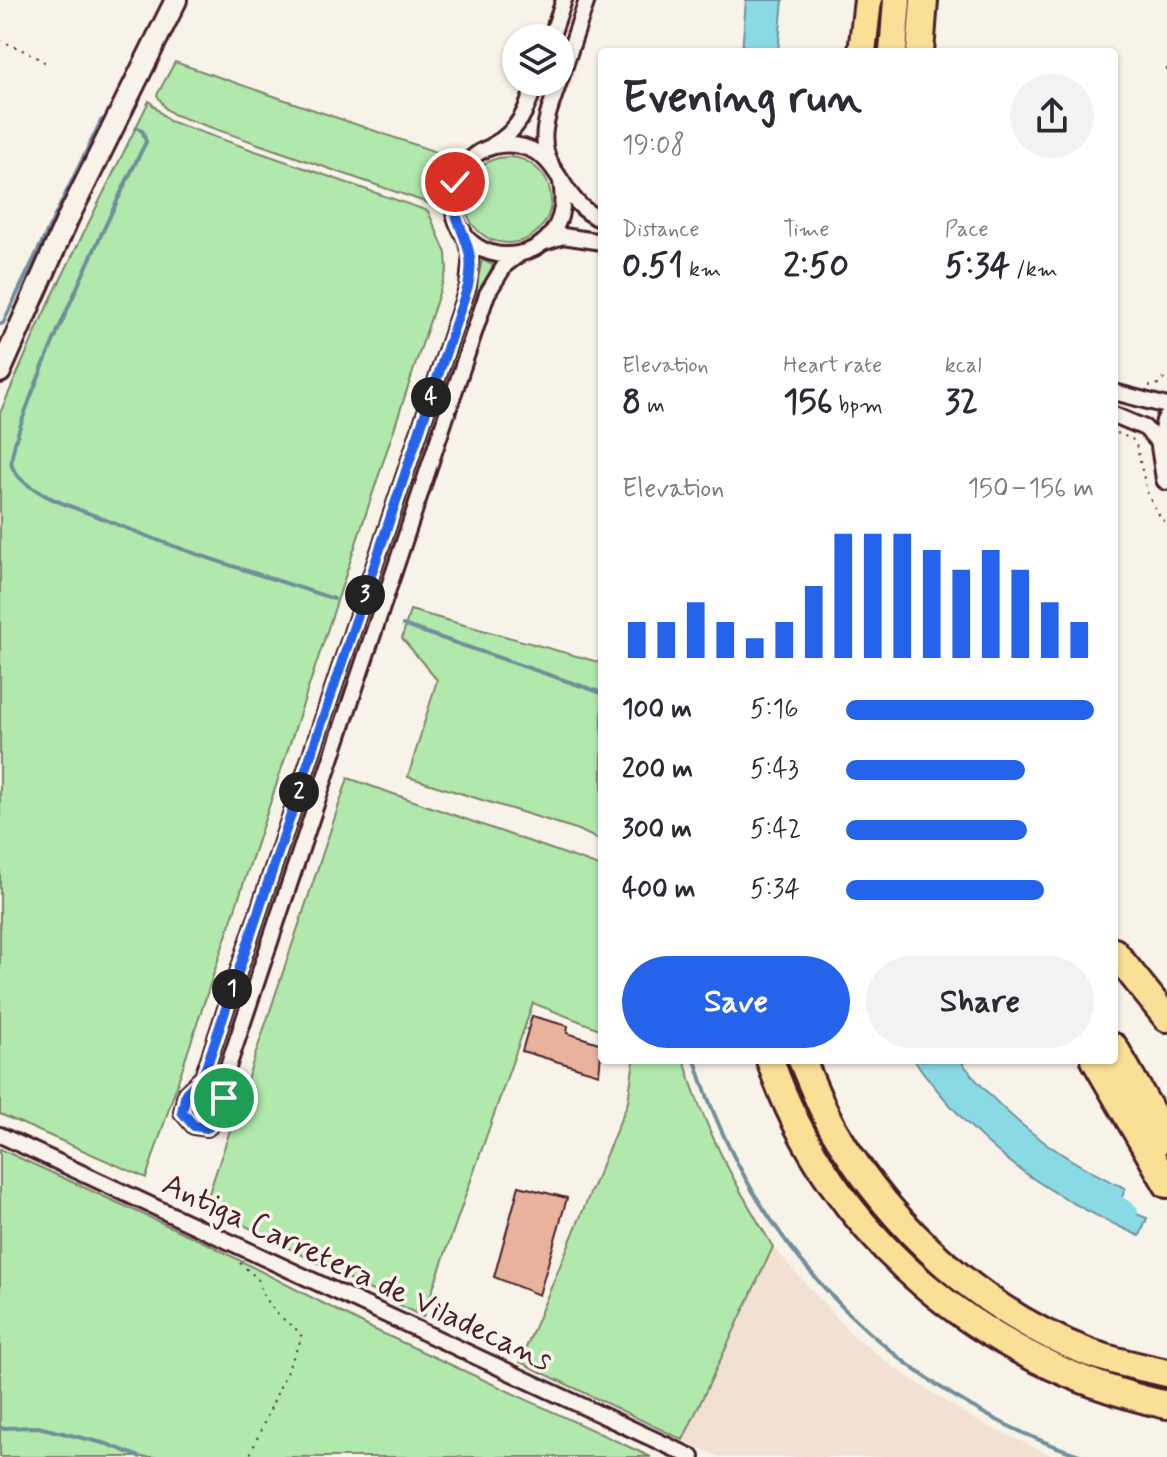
<!DOCTYPE html>
<html lang="en">
<head>
<meta charset="utf-8">
<style>
	body { margin:0; font-family:Mynerve,sans-serif; background:#f2f2f3; color:#2b2b33; height:100vh; display:flex; flex-direction:column; font-size:30px; white-space:nowrap }
	* { box-sizing:border-box; margin:0 }
	p { font-size:26px; color:#7c7c81 }
	.icon { flex:none; width:44px; height:44px; fill:none; stroke:currentColor; stroke-width:2; stroke-linecap:round; stroke-linejoin:round }
	.map { position:relative; flex:1; overflow:hidden }
	.panel { position:absolute; left:598px; top:48px; width:520px; height:1016px; display:flex; flex-direction:column; background:#fff; border-radius:8px; box-shadow:0 2px 6px #0004 }
	.panel>* { flex:none }
	.fabs { position:absolute; left:502px; top:24px; display:grid; gap:16px }
	.fabs a { display:grid; place-items:center; width:72px; height:72px; border-radius:50%; background:#fff; box-shadow:0 2px 6px #0004; font-size:40px }
	.pin { position:absolute; display:grid; place-items:center; width:68px; height:68px; color:#fff; margin:-34px; border:4px solid #fff; border-radius:50%; box-shadow:0 2px 8px #0007 }
	.km { position:absolute; width:40px; height:40px; margin:-20px; border-radius:50%; background:#222; color:#fff; font-size:22px; line-height:40px; text-align:center }
	.round { display:grid; place-items:center; flex:none; width:84px; height:84px; border-radius:42px; background:#f2f2f3 }
	.headline { display:flex; align-items:center; justify-content:space-between; height:136px; padding:0 24px }
	h1 { font-size:44px; font-weight:700; line-height:60px }
	.stats { display:grid; grid-template-columns:repeat(3,1fr); gap:12px; height:136px; padding:8px 24px }
	.stats div { display:grid; align-content:center }
	.stats b { font-size:34px; font-weight:700 }
	.stats small { font-size:22px; font-weight:400 }
	.stats p { font-size:22px }
	.chart { height:224px; padding:16px 24px }
	.chart p { display:flex; justify-content:space-between }
	.chart svg { width:100%; height:144px; margin-top:8px; stroke:#2563eb; stroke-width:6 }
	.primary-button { display:flex; gap:16px; margin-top:auto; padding:16px 24px }
	.primary-button a { flex:1; height:92px; border-radius:48px; background:#2563eb; color:#fff; font-size:32px; font-weight:700; line-height:92px; text-align:center }
	.primary-button a+a { background:#f2f2f3; color:#2b2b33 }
	ul { padding:0 24px; list-style:none; font-size:26px }
	li { display:grid; grid-template-columns:128px 96px 1fr; align-items:center; height:60px }
	li i { height:20px; border-radius:10px; background:#2563eb }
	.map>svg:first-child { display:block }
	.built { fill:#f2e0d2 }
	.green { fill:#b1e9ac; stroke:#7e846c; stroke-width:2 }
	.water { fill:#89dae5; stroke:#708f9b; stroke-width:2 }
	.lines { fill:none; stroke-linecap:round; stroke-linejoin:round }
	.stream { stroke:#708f9b; stroke-width:4 }
	.canal { stroke:#89dae5; stroke-width:14 }
	.building { fill:#e8b29d; stroke:#4a1f2b; stroke-width:2 }
	.street-casing { stroke:#4a1f2b; stroke-width:20 }
	.secondary-casing { stroke:#4a1f2b; stroke-width:26 }
	.highway-casing { stroke:#4a1f2b; stroke-width:32 }
	.path { stroke:#4a1f2b; stroke-width:2; stroke-dasharray:2 6; stroke-linecap:butt }
	.street { stroke:#f7f3e8; stroke-width:14 }
	.secondary { stroke:#f7f3e8; stroke-width:20 }
	.highway { stroke:#fadf96; stroke-width:26 }
	.route-casing { stroke:#fff; stroke-width:16 }
	.route { stroke:#2563eb; stroke-width:10 }
	.labels { text-anchor:middle; stroke-width:7; stroke-linejoin:round; paint-order:stroke }
	.street-label { font-size:32px; fill:#4a1f2b; stroke:#f7f3e8 }
</style>
</head>
<body>
<div class="map">
<svg width="1167" height="1457" viewBox="0 0 1167 1457">
	<rect width="100%" height="100%" fill="#f7f3e8"/>
	<filter id="ink" filterUnits="userSpaceOnUse"><feTurbulence type="fractalNoise" baseFrequency=".0125" numOctaves="2"/><feDisplacementMap in="SourceGraphic" scale="16" xChannelSelector="R" yChannelSelector="G"/><feConvolveMatrix kernelMatrix="1 2 1 2 8 2 1 2 1" color-interpolation-filters="sRGB"/></filter>
	<g filter="url(#ink)">
		<path class="built" d="M 773,1247 L 854,1337 L 903,1374 L 977,1421 L 1055,1457 L 719,1457 L 683,1440 Z"/>
		<path class="green" d="M 175,62 L 442,154 C 434,171 428,184 428,203 L 175,115 L 166,109 L 157,95 Z
			M 149,101 L 169,121 L 428,211 L 446,253 L 447,269 L 146,1178 L 0,1114 L 0,413 L 43,315 Z
			M465 200a43 43 0 1 1 86 0a43 43 0 1 1-86 0Z
			M 482,260 L 493,265 L 481,289 L 207,1104 L 202,1102 L 476,287 Z
			M 410,610 L 602,663 L 602,841 L 576,829 L 408,777 L 437,680 L 402,638 Z
			M 348,778 L 602,867 L 602,1030 L 533,1003 L 423,1317 L 205,1205 Z
			M 634,1060 L 684,1060 C 703,1128 737,1187 773,1247 L 683,1440 L 520,1362 L 628,1102 Z
			M 0,1149 L 210,1245 L 373,1329 L 651,1457 L 0,1457 Z"/>
		<path class="water" d="M 746,0 L 783,0 L 778,52 L 742,52 Z
			M 914,1060 L 960,1060 C 1003,1117 1060,1159 1125,1188 L 1119,1207 L 1147,1218 L 1140,1236 C 1040,1192 978,1148 914,1060 Z"/>
		<g class="lines">
			<path class="stream" d="M 138,128 L 143,132 L 146,142 C 124,184 4,436 12,466 C 15,476 29,487 38,491 C 56,503 79,509 99,517 C 176,550 256,573 334,599
				M 0,324 L 3,323 L 101,121 L 110,115
				M 403,625 L 602,693
				M 695,1060 C 752,1248 899,1396 1085,1457
				M 0,1428 L 38,1427 L 107,1444 L 140,1457"/>
			<path class="canal" d="M 1106,1195 L 1131,1211"/>
		</g>
		<path class="building" d="M 532,1016 L 568,1026 L 567,1033 L 602,1044 L 599,1074 L 522,1051 Z
			M 519,1186 L 567,1198 L 539,1295 L 494,1277 Z"/>
		<g class="lines">
			<g class="street-casing">
				<path id="street" d="M 551,38 L 564,0
					M 560,80 L 587,0
					M 493,145 C 519,131 527,109 536,82
					M 551,164 C 536,137 550,109 559,82
					M 561,182 C 577,268 463,280 453,207 C 451,190 457,175 468,162 C 482,146 503,141 524,147 C 563,158 559,202 602,220
					M 463,231 L 471,253 L 468,286 L 203,1077 L 186,1093 L 182,1112 L 194,1126 L 207,1128 L 224,1114 L 226,1103 L 222,1085 L 487,294 L 505,265 L 521,253
					M 545,242 L 563,236 L 602,242
					M 1114,392 L 1167,406
					M 1114,415 L 1145,428 L 1162,446
					M 0,1135 L 692,1457"/>
			</g>
			<g class="secondary-casing">
				<path id="secondary" d="M 0,372 L 68,218 L 176,0
					M 1167,421 L 1162,446 L 1167,479"/>
			</g>
			<g class="highway-casing">
				<path id="highway" d="M 862,52 L 868,0
					M 893,52 L 897,0
					M 920,52 L 924,0
					M 1114,952 L 1167,1018
					M 1114,1047 L 1167,1140
					M 770,1060 C 830,1237 986,1365 1167,1405
					M 802,1060 C 812,1084 822,1110 835,1132 C 893,1229 984,1313 1090,1353 C 1115,1362 1141,1367 1167,1373
					M 1095,1060 L 1167,1184"/>
			</g>
			<path class="path" d="M 0,40 L 33,55 L 49,65
				M 1167,68 L 1167,72
				M 1149,386 L 1159,384 L 1167,375
				M 1117,433 L 1132,439 L 1136,444 L 1147,492 L 1157,512 L 1167,525
				M 240,1263 L 258,1279 L 262,1293 L 276,1313 L 298,1331 L 302,1337 L 249,1457"/>
			<use href="#street" class="street"/>
			<use href="#secondary" class="secondary"/>
			<use href="#highway" class="highway"/>
		</g>
	</g>
	<g class="lines" filter="url(#ink)">
		<g class="route-casing">
			<path id="route" d="M 224,1098 L 224,1114 L 207,1128 L 194,1126 L 182,1112 L 186,1093 L 203,1077 L 468,286 C 480,238 446,226 455,182"/>
		</g>
		<use href="#route" class="route"/>
	</g>
	<g class="labels">
		<g class="street-label">
			<text transform="translate(358 1271) rotate(25)" y="11">Antiga Carretera de Viladecans</text>
		</g>
	</g>
</svg>
<div class="fabs">
<a><svg class="icon" aria-label="layers" viewBox="0 0 24 24"><path d="M12 4l9 5-9 5-9-5zM3 14l9 5 9-5"/></svg></a>
</div>
<div class="pin" style="left:224px;top:1098px;background:#1e9e55"><svg class="icon" aria-label="arrive" viewBox="0 0 24 24"><path d="M6 21V4h12l-3 4 3 4H6"/></svg></div>
<div class="pin" style="left:455px;top:182px;background:#d93025"><svg class="icon" aria-label="check" viewBox="0 0 24 24"><path d="M5 12l5 5 9-10"/></svg></div>
<b class="km" style="left:232px;top:989px">1</b>
<b class="km" style="left:299px;top:792px">2</b>
<b class="km" style="left:365px;top:595px">3</b>
<b class="km" style="left:431px;top:397px">4</b>
<section class="panel">
<div class="headline"><div><h1>Evening run</h1><p>19:08</p></div><a class="round"><svg class="icon" aria-label="share" viewBox="0 0 24 24"><path d="M12 15V3M7 8l5-5 5 5M5 13v7h14v-7"/></svg></a></div>
<div class="stats">
<div><p>Distance</p><b>0.51<small> km</small></b></div>
<div><p>Time</p><b>2:50</b></div>
<div><p>Pace</p><b>5:34<small> /km</small></b></div>
</div>
<div class="stats">
<div><p>Elevation</p><b>8<small> m</small></b></div>
<div><p>Heart rate</p><b>156<small> bpm</small></b></div>
<div><p>kcal</p><b>32</b></div>
</div>
<div class="chart"><p><span>Elevation</span>150–156 m</p>
<svg viewBox="0 0 160 44" preserveAspectRatio="none"><path d="M5 44V33M15 44V33M25 44V27M35 44V33M45 44V38M55 44V33M65 44V22M75 44V6M85 44V6M95 44V6M105 44V11M115 44V17M125 44V11M135 44V17M145 44V27M155 44V33"/></svg>
</div>
<ul>
<li><b>100 m</b>5:16<i style="width:100%"></i></li>
<li><b>200 m</b>5:43<i style="width:72%"></i></li>
<li><b>300 m</b>5:42<i style="width:73%"></i></li>
<li><b>400 m</b>5:34<i style="width:80%"></i></li>
</ul>
<div class="primary-button"><a>Save</a><a>Share</a></div>
</section>
</div>
</body>
</html>
